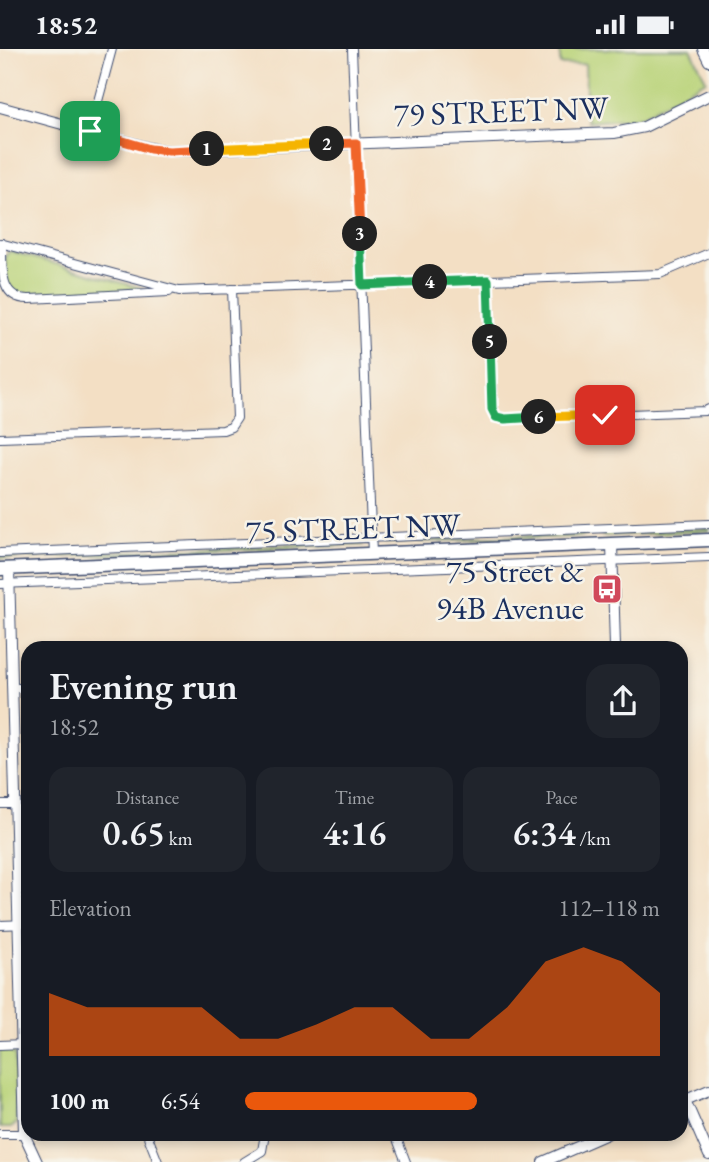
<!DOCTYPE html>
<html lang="en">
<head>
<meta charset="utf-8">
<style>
	body { margin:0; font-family:"EB Garamond",serif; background:#20242c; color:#f1f3f6; height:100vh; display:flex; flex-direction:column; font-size:26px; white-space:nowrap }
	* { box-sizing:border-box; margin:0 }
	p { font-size:23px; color:#9ea1a6 }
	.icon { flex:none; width:38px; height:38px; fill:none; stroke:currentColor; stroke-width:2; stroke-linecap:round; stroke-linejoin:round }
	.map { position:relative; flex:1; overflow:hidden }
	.details { position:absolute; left:21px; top:592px; width:667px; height:500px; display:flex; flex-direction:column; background:#171b24; border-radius:21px; box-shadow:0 4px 10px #0003 }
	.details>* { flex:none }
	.pin { position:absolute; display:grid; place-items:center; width:60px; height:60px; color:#fff; margin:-30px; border-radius:14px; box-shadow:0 4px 10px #0006 }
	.km { position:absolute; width:35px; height:35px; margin:-18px; border-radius:50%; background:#222; color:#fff; font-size:19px; line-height:35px; text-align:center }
	.round { display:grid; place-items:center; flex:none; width:74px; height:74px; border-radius:21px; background:#20242c }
	.overview { display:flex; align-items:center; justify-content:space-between; height:119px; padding:0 28px }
	h1 { font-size:38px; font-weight:600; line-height:52px }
	.figures { display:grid; grid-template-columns:repeat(3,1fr); gap:10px; height:119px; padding:7px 28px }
	.figures div { display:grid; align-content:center; border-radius:18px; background:#20242c; text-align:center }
	.figures b { font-size:35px; font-weight:600 }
	.figures small { font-size:19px; font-weight:400 }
	.figures p { font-size:19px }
	.chart { height:196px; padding:14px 28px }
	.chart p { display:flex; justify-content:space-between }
	.chart svg { width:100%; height:126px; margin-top:7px; fill:#ea580c; opacity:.7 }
	ul { padding:0 28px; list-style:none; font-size:23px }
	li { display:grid; grid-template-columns:112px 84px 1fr; align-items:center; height:52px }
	li i { height:18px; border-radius:9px; background:#ea580c }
	.status { display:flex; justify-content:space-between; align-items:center; height:49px; padding:0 35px; background:#171b24; direction:ltr }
	.status svg { height:19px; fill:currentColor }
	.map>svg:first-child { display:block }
	.green { fill:#b9d379; stroke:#6a816c; stroke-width:2 }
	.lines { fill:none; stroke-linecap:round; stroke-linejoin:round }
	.minor-casing { stroke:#3b496d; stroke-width:10 }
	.tertiary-casing { stroke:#3b496d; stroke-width:12 }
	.primary-casing { stroke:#3b496d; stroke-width:15 }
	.minor { stroke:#fff; stroke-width:8 }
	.tertiary { stroke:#fff; stroke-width:10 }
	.primary { stroke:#fff; stroke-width:12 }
	.split-1-casing { stroke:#fff; stroke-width:14 }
	.split-2-casing { stroke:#fff; stroke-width:14 }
	.split-3-casing { stroke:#fff; stroke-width:14 }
	.split-4-casing { stroke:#fff; stroke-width:14 }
	.split-5-casing { stroke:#fff; stroke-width:14 }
	.split-6-casing { stroke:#fff; stroke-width:14 }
	.split-7-casing { stroke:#fff; stroke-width:14 }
	.split-1 { stroke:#f0652b; stroke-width:9 }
	.split-2 { stroke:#f5b400; stroke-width:9 }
	.split-3 { stroke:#f0652b; stroke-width:9 }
	.split-4 { stroke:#22a559; stroke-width:9 }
	.split-5 { stroke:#22a559; stroke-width:9 }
	.split-6 { stroke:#22a559; stroke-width:9 }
	.split-7 { stroke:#f5b400; stroke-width:9 }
	.labels { text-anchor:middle; stroke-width:5; stroke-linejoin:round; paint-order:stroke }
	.street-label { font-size:32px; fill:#1b2f5e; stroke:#f7f3e8 }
	.poi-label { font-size:32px; fill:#1b2f5e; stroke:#f7f3e8; text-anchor:end }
</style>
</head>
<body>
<div class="status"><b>18:52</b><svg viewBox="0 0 49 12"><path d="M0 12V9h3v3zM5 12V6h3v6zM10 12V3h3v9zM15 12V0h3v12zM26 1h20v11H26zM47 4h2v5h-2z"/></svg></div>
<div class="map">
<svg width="709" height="1113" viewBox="0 0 709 1113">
	<rect width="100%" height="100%" fill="#f7f3e8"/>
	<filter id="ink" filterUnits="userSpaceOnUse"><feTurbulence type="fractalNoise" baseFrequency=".0143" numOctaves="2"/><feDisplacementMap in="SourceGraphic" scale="14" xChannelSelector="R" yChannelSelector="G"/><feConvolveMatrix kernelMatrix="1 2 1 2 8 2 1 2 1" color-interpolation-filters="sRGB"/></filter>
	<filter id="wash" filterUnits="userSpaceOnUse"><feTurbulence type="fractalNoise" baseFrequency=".00686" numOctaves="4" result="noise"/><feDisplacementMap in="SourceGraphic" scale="28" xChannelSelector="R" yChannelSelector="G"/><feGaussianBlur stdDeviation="1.57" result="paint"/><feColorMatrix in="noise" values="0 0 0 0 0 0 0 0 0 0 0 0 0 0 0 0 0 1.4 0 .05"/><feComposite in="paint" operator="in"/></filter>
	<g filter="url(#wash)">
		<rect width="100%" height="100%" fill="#f3dfc4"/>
		<path class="green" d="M 560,0 L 691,0 L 706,31 L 638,69 L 587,73 L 585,15 L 560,16 Z
			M 10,202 L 141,239 L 140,241 L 14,245 L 8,241 L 5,207 Z
			M 709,479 L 709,482 L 602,487 L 602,483 Z
			M 597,484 L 578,488 L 385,494 L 385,492 L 393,492 Z
			M 363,493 L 363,496 L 0,510 L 0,507 Z
			M 8,1000 L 15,1006 L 17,1074 L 11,1079 L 0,1079 L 0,1001 Z"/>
	</g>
	<g filter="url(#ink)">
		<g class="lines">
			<g class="minor-casing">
				<path id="minor" d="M 352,0 L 372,505
					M 90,82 L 112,0
					M 0,194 L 179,242 L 660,225 L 709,204
					M 2,194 C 2,222 0,251 30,250 L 169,243
					M 488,231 L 492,360 L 496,367 L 505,370 L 705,362 L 709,360
					M 0,389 L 223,381 L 231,378 L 237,369 L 232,240
					M 0,504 L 709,475
					M 0,535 L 709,508
					M 13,639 L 28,639
					M 0,755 L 16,755
					M 0,876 L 28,875
					M 0,996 L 22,995
					M 0,1085 L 24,1085
					M 147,1085 L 158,1113
					M 395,1085 L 406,1113
					M 244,1113 L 262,1102 L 265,1085"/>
			</g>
			<g class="tertiary-casing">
				<path id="tertiary" d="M 703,0 L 709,12
					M 0,58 L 150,99 L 169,102 L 614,84 L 644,78 L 709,46
					M 612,495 L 615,598
					M 9,520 L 24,1085 L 37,1113
					M 681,1042 L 709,1106
					M 681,1053 L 709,1041
					M 543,1113 L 607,1085"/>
			</g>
			<g class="primary-casing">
				<path id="primary" d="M 0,520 L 709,491"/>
			</g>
			<use href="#minor" class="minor"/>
			<use href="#tertiary" class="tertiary"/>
			<use href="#primary" class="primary"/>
		</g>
	</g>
	<g class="lines" filter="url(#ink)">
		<g class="split-1-casing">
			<path id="split-1" d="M 90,82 L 150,100 L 169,102 L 207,100"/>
		</g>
		<g class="split-2-casing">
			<path id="split-2" d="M 207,100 L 327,95"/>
		</g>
		<g class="split-3-casing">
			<path id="split-3" d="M 327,95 L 356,94 L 360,185"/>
		</g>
		<g class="split-4-casing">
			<path id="split-4" d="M 360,185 L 362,236 L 430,233"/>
		</g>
		<g class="split-5-casing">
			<path id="split-5" d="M 430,233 L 488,231 L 490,293"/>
		</g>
		<g class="split-6-casing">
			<path id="split-6" d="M 490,293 L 492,360 L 496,368 L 505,370 L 539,368"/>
		</g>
		<g class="split-7-casing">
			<path id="split-7" d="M 539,368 L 605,366"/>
		</g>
		<use href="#split-1" class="split-1"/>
		<use href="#split-2" class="split-2"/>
		<use href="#split-3" class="split-3"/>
		<use href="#split-4" class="split-4"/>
		<use href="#split-5" class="split-5"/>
		<use href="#split-6" class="split-6"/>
		<use href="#split-7" class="split-7"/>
	</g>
	<defs>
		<g id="bus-square" transform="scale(1.575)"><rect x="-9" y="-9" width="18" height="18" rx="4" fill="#d1495b" stroke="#f7f3e8"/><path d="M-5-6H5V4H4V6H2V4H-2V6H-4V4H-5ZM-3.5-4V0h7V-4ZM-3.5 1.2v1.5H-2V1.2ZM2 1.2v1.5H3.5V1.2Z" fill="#fff"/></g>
	</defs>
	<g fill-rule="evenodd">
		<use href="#bus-square" x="607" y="540"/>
	</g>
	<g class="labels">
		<g class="street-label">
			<text transform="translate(501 62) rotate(-2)" y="11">79 STREET NW</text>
			<text transform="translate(353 479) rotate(-2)" y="11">75 STREET NW</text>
		</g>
		<g class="poi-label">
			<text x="584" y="533">75 Street &amp;<tspan x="584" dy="37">94B Avenue</tspan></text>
		</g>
	</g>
</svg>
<div class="pin" style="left:90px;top:82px;background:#1e9e55"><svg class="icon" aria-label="arrive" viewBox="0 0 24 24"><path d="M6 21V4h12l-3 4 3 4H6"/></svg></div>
<div class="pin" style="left:605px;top:366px;background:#d93025"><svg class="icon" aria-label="check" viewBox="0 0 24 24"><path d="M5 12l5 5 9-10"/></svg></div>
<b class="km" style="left:207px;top:100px">1</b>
<b class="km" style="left:327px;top:95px">2</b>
<b class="km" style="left:360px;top:185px">3</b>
<b class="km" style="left:430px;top:233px">4</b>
<b class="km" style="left:490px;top:293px">5</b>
<b class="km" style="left:539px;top:368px">6</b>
<section class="details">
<div class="overview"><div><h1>Evening run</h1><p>18:52</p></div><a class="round"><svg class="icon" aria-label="share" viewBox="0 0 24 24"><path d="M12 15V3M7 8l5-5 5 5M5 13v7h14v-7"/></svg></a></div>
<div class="figures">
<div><p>Distance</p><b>0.65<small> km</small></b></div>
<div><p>Time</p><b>4:16</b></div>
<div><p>Pace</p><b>6:34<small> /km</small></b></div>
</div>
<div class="chart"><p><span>Elevation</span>112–118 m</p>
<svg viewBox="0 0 160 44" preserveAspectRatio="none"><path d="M0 44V22L10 27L20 27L30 27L40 27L50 38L60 38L70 33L80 27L90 27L100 38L110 38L120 27L130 11L140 6L150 11L160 22V44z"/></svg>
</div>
<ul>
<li><b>100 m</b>6:54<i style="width:56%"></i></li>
</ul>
</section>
</div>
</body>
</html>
